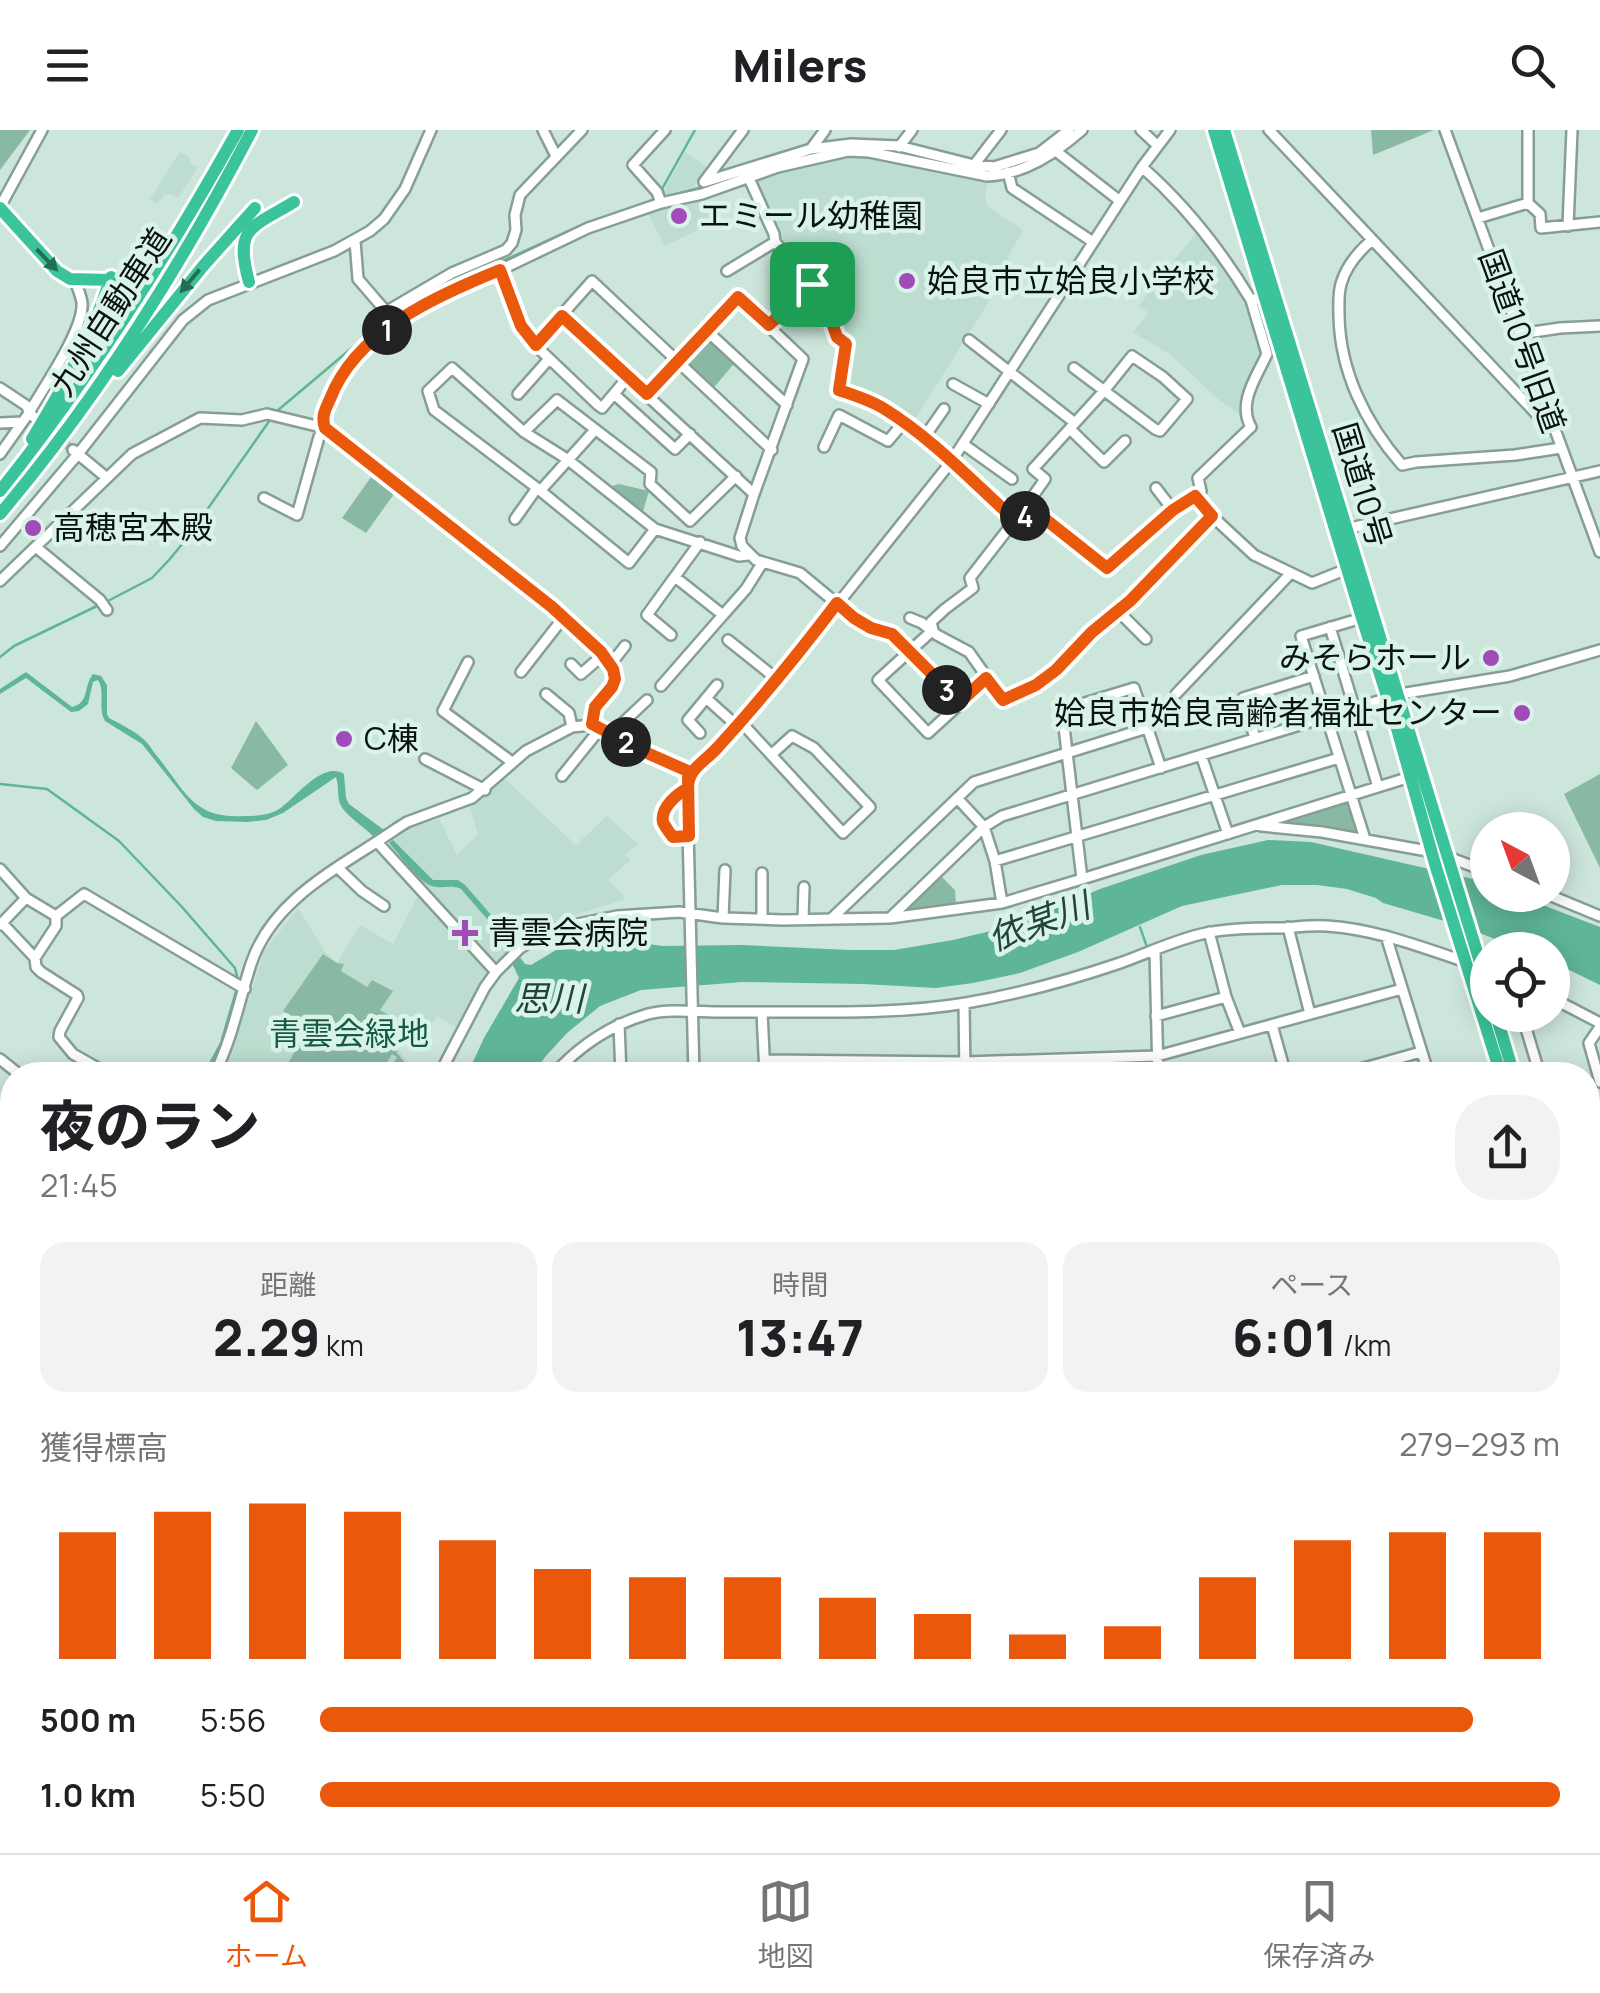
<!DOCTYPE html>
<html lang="ja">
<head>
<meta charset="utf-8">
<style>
	body { margin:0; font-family:Manrope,"Noto Sans JP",sans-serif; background:#f2f2f2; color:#202124; height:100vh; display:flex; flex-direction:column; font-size:38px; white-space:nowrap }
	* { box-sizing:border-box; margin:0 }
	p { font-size:32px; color:#757577 }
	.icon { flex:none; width:55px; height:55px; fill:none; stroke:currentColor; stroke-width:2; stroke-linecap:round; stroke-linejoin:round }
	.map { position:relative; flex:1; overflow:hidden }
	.side { position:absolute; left:0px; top:932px; width:1600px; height:792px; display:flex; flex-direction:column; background:#fff; border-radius:40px 40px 0 0; box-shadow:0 5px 25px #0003 }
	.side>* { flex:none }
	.needle { width:65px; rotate:319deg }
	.controls { position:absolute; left:1470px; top:682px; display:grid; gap:20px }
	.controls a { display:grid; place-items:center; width:100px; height:100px; border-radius:50%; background:#fff; box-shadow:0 5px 25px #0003; font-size:50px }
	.pin { position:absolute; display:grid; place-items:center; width:85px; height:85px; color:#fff; margin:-42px; border-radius:20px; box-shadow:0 5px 15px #0006 }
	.km { position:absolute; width:50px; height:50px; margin:-25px; border-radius:50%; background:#222; color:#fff; font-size:28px; line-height:50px; text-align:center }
	.round { display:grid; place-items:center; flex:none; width:105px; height:105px; border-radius:40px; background:#f2f2f2 }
	.overview { display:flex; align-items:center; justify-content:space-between; height:170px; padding:0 40px }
	h1 { font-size:55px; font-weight:800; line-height:75px }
	.stats { display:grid; grid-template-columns:repeat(3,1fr); gap:15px; height:170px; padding:10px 40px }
	.stats div { display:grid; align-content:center; border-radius:25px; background:#f2f2f2; text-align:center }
	.stats b { font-size:50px; font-weight:800 }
	.stats small { font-size:28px; font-weight:400 }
	.stats p { font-size:28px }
	.chart { height:280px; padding:20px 40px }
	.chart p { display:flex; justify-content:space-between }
	.chart svg { width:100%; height:180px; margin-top:10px; stroke:#ea580c; stroke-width:6 }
	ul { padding:0 40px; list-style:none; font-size:32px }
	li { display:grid; grid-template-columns:160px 120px 1fr; align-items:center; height:75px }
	li i { height:25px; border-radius:12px; background:#ea580c }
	header { display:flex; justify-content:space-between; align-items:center; height:130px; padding:0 40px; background:#fff; font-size:45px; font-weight:800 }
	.tabs { display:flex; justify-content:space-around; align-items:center; height:140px; border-top:2px solid #e0e0e0; background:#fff; font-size:28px; color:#757577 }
	.tabs a { display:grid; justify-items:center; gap:5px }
	.tabs .current { color:#ea580c }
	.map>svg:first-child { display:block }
	.built { fill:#bcddcf }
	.green { fill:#89b8a5 }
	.water { fill:#5fb597 }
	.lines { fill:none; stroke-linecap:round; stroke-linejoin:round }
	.stream { stroke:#5fb597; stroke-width:2.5 }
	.minor-tunnel { stroke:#b0c6bd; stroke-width:9; stroke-dasharray:9 4.5; stroke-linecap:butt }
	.minor-casing { stroke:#879e94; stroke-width:14 }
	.major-casing { stroke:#fff; stroke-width:16 }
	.highway-casing { stroke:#fff; stroke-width:18 }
	.minor { stroke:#fff; stroke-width:9 }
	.major { stroke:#89dcc3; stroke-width:11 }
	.highway { stroke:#3bc49b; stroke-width:12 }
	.oneway { fill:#236c56 }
	.route-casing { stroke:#fff; stroke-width:20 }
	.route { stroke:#ea580c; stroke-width:12 }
	.poi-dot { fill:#a14bb8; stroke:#daf3e8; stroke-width:4 }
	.labels { text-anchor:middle; stroke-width:9; stroke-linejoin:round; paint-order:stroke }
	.poi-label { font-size:32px; fill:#0b1310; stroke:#daf3e8; text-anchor:start }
	.street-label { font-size:32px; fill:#0b1310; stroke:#daf3e8 }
	.park-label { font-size:32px; fill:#155a45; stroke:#daf3e8 }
	.water-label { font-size:35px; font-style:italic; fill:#1f4638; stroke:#daf3e8 }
</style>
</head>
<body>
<header><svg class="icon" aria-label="menu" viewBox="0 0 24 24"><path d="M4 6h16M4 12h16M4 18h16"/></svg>Milers<svg class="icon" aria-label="search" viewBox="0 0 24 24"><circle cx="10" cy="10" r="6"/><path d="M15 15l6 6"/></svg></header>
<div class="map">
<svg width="1600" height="1723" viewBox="0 0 1600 1723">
	<rect width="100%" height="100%" fill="#cde6db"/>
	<path class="built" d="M 180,22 L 191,28 L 189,32 L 198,37 L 178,68 L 171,64 L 164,66 L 157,74 L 150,69 Z
		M 685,22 L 708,38 L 692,58 L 666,65 L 664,61 Z
		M 868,24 L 989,50 L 985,63 L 987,76 L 1023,100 L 1007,128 L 1013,133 L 912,294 L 843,257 L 851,214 L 840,202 L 827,169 L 785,116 L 752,48 L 827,27 Z
		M 700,67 L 713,93 L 665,116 L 646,80 Z
		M 1199,99 L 1251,170 L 1267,224 L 1247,268 L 1247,291 L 1217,268 L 1171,225 L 1133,202 L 1148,183 L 1139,175 Z
		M 504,648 L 576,715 L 607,686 L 638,714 L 625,724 L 631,730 L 608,749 L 626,769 L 543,795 L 518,810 L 482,847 L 456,897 L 437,886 L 424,906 L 393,887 L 399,921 L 419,945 L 221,945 L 231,926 L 264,821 L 298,778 L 325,822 L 337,833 L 360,795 L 393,814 L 424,754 L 388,713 L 410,698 L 439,689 L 457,725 L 478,704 L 470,677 Z
		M 12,1532 L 12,1712 L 178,1713 L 169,1723 L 0,1723 L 0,1542 Z"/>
	<path class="green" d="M 0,0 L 30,0 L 0,40 Z
		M 1371,0 L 1434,0 L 1373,25 Z
		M 707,201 L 738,229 L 710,262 L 676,232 Z
		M 371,347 L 394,364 L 366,403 L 342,388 Z
		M 619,354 L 649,361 L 642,385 L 609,357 Z
		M 256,591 L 288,635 L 257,660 L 231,638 Z
		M 1600,644 L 1600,738 L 1564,664 Z
		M 1346,670 L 1350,672 L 1359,701 L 1358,705 L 1277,693 L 1276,690 Z
		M 940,745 L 955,760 L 956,775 L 902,781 Z
		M 323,824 L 337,833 L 344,834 L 341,841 L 367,857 L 372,850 L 393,861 L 380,880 L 389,885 L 397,923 L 415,945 L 405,945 L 391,938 L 397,927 L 392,924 L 381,942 L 372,938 L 367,945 L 281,945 L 310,896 L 283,881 Z
		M 659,1713 L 700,1713 L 699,1723 L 650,1723 Z"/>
	<path class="water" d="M 26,542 L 72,577 C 90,573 83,556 93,544 L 101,546 L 107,555 L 107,584 L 109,588 C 120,594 133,600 142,608 C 148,612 152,620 157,626 C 186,662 193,689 245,686 C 258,686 272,685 282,677 C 298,665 323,631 344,644 L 346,668 L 349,674 L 384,700 L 373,706 C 363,696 346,686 340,674 C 337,665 339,656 336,647 L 283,683 L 266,690 L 247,692 L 216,691 L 203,687 L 194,679 L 142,614 L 105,591 C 97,578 106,562 98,550 L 93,552 L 88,574 L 79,581 L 71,582 L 26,548 L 0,564 L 0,559 Z
		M 393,710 L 433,750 L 458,750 L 465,755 L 506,802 L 512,814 L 507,818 L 500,804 L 461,759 C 451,754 439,760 429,755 C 414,746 401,726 389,713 Z
		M 1268,710 L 1311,712 L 1473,749 L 1487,754 L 1488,765 L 1516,765 L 1600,797 L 1600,855 L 1553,832 L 1552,820 L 1522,820 L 1465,797 L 1383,773 L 1376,768 L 1347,759 L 1317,755 L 1282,755 L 1182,776 L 1078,822 L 1020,843 L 973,853 L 936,858 L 863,854 L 742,852 L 641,860 L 600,876 L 567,903 L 545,927 L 533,945 L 467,945 L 484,908 L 519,848 L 512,833 L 519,826 L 525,834 L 531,835 L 571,811 L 585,808 L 618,809 L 662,816 L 742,815 L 850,820 L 894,820 L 953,810 L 1020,794 L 1100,759 L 1201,725 Z
		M 219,1713 L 330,1713 L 308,1723 L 214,1723 L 219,1718 Z"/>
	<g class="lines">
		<path class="stream" d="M 695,0 L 662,59 L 665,67 L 706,56
			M 888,21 L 934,31
			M 799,28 L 826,21
			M 723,51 L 739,46
			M 277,281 L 385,190 L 459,151 L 573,99 L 652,71
			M 106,472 L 152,448 L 169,430 L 188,407 L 272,287
			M 0,527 L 14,516 L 99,475
			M 0,654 L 47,659 L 119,711 L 182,777 L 235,838 L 238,850
			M 1140,797 L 1147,817
			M 204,945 L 221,913 L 237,858
			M 0,1288 L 12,1270
			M 543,1723 L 548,1712"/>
		<path class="minor-tunnel" d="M 45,296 L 73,320"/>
		<g class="minor-casing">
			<path id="minor" d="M 543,0 L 556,26
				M 1141,0 L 1158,16
				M 1269,0 L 1544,292 L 1551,292
				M 1445,0 L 1600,422
				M 1528,0 L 1528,73 L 1540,84 L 1541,98 L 1600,92
				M 899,17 L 912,0
				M 811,19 L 825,0
				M 1057,22 L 1120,71
				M 974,35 L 1001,0
				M 1142,37 C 1184,74 1222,122 1251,170 L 1256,169
				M 1008,42 L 1012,58 L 1093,112
				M 748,46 L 774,104 L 775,112 L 824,171 L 837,207 L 846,215 L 839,260 C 853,266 869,270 883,278 C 932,307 973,352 1015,390
				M 704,52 L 811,19 L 851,14 L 899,16 L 974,35 L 994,37 L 1039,23 L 1069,0
				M 704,52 L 743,0
				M 661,73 L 657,62 L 633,35 L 665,0
				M 0,77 L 42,0
				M 1478,88 L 1528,73
				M 1568,96 L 1572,0
				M 1372,110 C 1358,122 1346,136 1341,154 C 1338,164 1339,176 1339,186 C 1340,242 1366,294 1402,335 L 1416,332 L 1515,325 L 1561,318
				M 355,111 L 358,149 L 383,178 L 389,180 L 452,143 L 506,120 L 512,113 L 516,100 L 515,85 L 520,65 L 582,0
				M 500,140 L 521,196 L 535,215 L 598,275 L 602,278 L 628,247
				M 727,141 L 775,112
				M 561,186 L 754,364
				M 769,195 L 811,154
				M 707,201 L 787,275
				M 1520,204 L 1560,198 L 1600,196
				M 969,210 L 1075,293
				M 535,215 L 592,151 L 772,320
				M 953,254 L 989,274
				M 0,258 L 27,276 L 29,283 C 43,258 84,200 82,173 C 81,165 77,157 75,150
				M 518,264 L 549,229
				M 614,264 L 675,319 L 690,304
				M 647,264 L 738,167 L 803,229 L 754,364 L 740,408 L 742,416 L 756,430 L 800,443 L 853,487 L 871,498 L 892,504 L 959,572
				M 0,293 L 22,292
				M 1070,299 L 1104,332 L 1125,311
				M 524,302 L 557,270 L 651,342 L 650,354 L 690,391 L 736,346
				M 923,309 L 944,279
				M 963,314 L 1012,349
				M 824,317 L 839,285 L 888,311 L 903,293
				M 73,320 L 107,348
				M 0,324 L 29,283 L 35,288
				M 1156,358 L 1173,380
				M 540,361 L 595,300
				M 1195,366 L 1212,386 L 1254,425 L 1312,453 L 1347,439
				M 264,368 L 297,385 L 319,307 L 325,298 L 324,284 L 337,251 L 356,225 L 394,194 L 455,158 L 500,140 L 588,98 L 661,73 L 702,64 L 778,37 L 848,21 L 869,22 L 987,46 C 1025,44 1054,24 1082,0
				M 515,389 L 537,358
				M 1047,389 L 1040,377 L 1031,369 L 1045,349 L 1033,339 L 1104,261 L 1132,226 L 1163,247 L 1187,269 L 1160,301 L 1155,299 L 1074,238
				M 655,399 L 629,433 L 537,358 L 434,280 L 428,261 L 452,238 L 524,302 L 567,329 L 655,399 L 739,426 L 748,425
				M 1346,399 L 1600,341
				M 0,416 L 78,324 L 183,190 L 208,170 L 334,121 L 370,101 L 384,89 L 405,59 L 431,0
				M 37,418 L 100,470 L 107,480
				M 0,451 L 132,324 L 200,288 L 242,290 L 267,284 L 325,298 L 552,477 L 601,522 L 613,539 L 615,549 L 612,557 L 595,577 L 591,595
				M 1118,481 L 1146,509
				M 723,485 L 746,459 L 763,432
				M 910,488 L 922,493 L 937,505 L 969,522 L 1003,570 L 1036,555 L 1057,540 L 1092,502 L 1130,471 L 1212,386
				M 1362,488 L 1301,506 L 1365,709
				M 1330,497 L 1378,657
				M 671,505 L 647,485 L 700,412
				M 728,510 L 778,550
				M 468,532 L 443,581 L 512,632
				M 571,534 L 581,544 L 603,525
				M 610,535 L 625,516
				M 521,542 L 564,487
				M 987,549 L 928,603 L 878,550 L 933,500 L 931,492 L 945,479 L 973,458 L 970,448 L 1015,390 L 1026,385 L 1040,385 L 1107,438 L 1173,380 L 1201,361 L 1198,348 L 1251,297 C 1237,273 1257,246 1267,224 L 1251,170
				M 661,556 L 723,485 L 675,447
				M 546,564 L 569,583 L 572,597
				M 1176,564 L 1291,443
				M 706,568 L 737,596
				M 741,592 L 843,703 L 870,677 L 814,618 L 792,606 L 772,624
				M 700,603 L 688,590 L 717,555
				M 611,604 L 647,570
				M 1255,608 L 1243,568 L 1314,546
				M 1201,625 L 1228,704
				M 425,629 L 485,660
				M 1161,638 L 1134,558 L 1062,580 L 1082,749 L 1410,647
				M 562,646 L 600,599
				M 687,658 C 677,664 660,678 663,692 C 664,695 672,705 673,707 L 689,707
				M 957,668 L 984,697 L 995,731 L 1002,773
				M 1261,696 L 1322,702 L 1433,722
				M 377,712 L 496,842
				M 1448,727 L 1488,742
				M 995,731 L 1339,628
				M 338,738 L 362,761 L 384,776
				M 0,739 L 26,768
				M 1549,765 L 1600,786
				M 723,788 L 725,740
				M 890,788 L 984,697 L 1002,686 L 1375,572 L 1406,563 L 1510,546 L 1600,520
				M 762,789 L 762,743
				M 831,789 L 974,652 L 1147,598
				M 803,790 L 804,757
				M 2,793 L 26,768 L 56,786
				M 0,795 L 2,793 L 35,828 L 56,796 L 56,786 L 84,764 L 245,859
				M 1288,797 L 1310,884
				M 1209,802 L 1226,867 L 1240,903
				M 1386,806 L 1429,945
				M 1155,821 L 1158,945
				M 35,828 L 36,837 L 41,842 L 77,865 L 78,868 L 60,901 L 59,907 L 73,924 L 110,945
				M 1552,868 L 1600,893
				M 964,874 L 965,945
				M 762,882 L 765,945
				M 1522,885 L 1540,945
				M 1156,886 L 1226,867
				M 619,894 L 621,945
				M 1272,895 L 1286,945
				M 1600,897 L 1589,913 L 1600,952
				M 0,929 L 20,945
				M 765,930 L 965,932 L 1157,926 L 1402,859
				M 214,945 C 232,910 239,871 251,834 C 273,767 343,736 396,699 L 407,692 L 472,668 L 526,621 L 572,597 L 591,595 L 647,623 L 690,642
				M 439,945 L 485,857 L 496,842 L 520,818 L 553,799 L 617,786 L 679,782 L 723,788 L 783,790 L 890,788 L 1002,773 L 1082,749
				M 553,945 C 579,916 610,895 648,884 C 671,878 705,883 731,882 C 809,881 888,886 966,873 C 1018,864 1070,850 1120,833 C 1148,823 1177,809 1206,803 C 1230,798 1257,798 1282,798 C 1297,797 1312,795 1327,796 C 1375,799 1421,817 1466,832
				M 694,945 L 687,658 L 690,642 L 709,628 L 770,559 L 951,332 L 1142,37 L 1170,0
				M 1339,945 L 1421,922
				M 1588,1005 L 1600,997
				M 1588,1060 L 1600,1053
				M 1588,1092 L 1600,1108
				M 0,1108 L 12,1104
				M 0,1298 L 12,1280
				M 1588,1304 L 1600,1360
				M 0,1308 L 12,1316
				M 12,1417 L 4,1428 L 12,1447
				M 1588,1440 L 1600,1437
				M 0,1484 L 12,1507
				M 1588,1491 L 1600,1481
				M 0,1542 L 12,1532
				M 0,1655 L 12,1647
				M 1588,1682 L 1600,1676
				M 606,1712 L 618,1723
				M 984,1712 L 987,1723
				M 1122,1712 L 1125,1723
				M 1179,1712 L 1182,1723
				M 1264,1712 L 1267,1723
				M 1338,1712 L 1339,1723
				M 1418,1712 L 1419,1723
				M 1495,1712 L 1502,1723
				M 1588,1712 L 1592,1723
				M 169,1723 L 177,1712
				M 334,1723 L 353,1712
				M 436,1723 L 450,1712
				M 644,1723 L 654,1712
				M 705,1723 L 705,1712
				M 782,1723 L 844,1712"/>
		</g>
		<g class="major-casing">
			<path id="major" d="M 0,1041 L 12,1061
				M 307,1712 L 311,1723"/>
		</g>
		<g class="highway-casing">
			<path id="highway" d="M 1214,0 L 1362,488 L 1394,588 L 1435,734 L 1501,945
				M 1224,0 L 1488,858
				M 0,78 L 57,141 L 70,149 L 110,150
				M 249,152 C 234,97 251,98 294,72
				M 118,241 L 204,135 L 255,78
				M 32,309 C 63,258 93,204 111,147
				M 0,361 C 91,247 167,127 238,0
				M 0,384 C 99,267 181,136 252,0
				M 1496,885 L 1514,945
				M 1588,1183 L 1600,1223
				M 1588,1219 L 1600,1260"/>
		</g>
		<use href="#minor" class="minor"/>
		<use href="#major" class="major"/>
		<use href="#highway" class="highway"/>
	</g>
	<defs><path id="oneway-solid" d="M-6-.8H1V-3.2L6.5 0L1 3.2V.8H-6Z" transform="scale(2.5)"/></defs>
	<g class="oneway">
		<use href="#oneway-solid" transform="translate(47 130) rotate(46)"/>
		<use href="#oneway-solid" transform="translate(190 151) rotate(130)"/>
	</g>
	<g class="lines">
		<g class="route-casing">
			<path id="route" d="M 812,154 L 769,195 L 738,167 L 647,264 L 562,186 L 536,215 L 521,196 L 500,140 C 436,166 356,201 330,269 C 325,280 321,287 325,298 L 552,477 L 601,522 L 613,539 L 615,549 L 612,557 L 595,577 L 592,594 L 647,623 L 690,642 L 688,647 L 689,706 L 673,707 C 671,705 664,695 663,692 C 660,678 677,664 688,658 C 688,638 705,632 718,617 C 760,571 799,523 837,473 L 854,488 L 871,498 L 892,504 L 960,572 L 986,548 L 1003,570 L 1036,555 L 1056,540 L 1092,502 L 1130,471 L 1212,386 L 1195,366 L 1173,380 L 1107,438 L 1040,385 L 1026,386 L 1015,390 C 973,352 932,308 883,278 C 870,270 853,265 839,260 L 846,214 L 837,207 L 824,171 L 812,154"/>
		</g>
		<use href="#route" class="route"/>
	</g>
	<g class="poi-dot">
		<circle cx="679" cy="86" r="10"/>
		<circle cx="907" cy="151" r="10"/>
		<circle cx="33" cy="398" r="10"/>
		<circle cx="1491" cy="528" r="10"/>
		<circle cx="1522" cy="583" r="10"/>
		<circle cx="344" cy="609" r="10"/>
		<path d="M460 788h10v10h10v10h-10v10h-10v-10h-10v-10h10z"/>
	</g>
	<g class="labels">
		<g class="poi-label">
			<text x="699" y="97">エミール幼稚園</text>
			<text x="927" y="162">姶良市立姶良小学校</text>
			<text x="53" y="409">高穂宮本殿</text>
			<text x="1471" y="539" text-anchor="end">みそらホール</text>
			<text x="1502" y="594" text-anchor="end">姶良市姶良高齢者福祉センター</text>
			<text x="364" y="620">C棟</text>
			<text x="488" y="814">青雲会病院</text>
		</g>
		<g class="street-label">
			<text transform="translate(111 182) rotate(-57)" y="11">九州自動車道</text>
			<text transform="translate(1522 211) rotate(70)" y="11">国道10号旧道</text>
			<text transform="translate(1362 355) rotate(73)" y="11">国道10号</text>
		</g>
		<g class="park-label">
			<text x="349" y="915">青雲会緑地</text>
		</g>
		<g class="water-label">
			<text transform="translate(1039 792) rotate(-20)" y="12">依某川</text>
			<text x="549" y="881">思川</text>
		</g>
	</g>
</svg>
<div class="controls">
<a><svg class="needle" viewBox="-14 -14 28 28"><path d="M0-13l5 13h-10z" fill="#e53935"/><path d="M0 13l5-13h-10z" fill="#757577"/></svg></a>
<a><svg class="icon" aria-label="locate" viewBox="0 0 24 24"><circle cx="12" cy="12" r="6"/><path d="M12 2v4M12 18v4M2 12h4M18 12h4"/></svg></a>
</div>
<div class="pin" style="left:812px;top:154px;background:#1e9e55"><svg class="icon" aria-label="arrive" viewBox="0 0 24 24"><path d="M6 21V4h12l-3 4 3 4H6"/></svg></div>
<b class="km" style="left:387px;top:200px">1</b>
<b class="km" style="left:626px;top:612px">2</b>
<b class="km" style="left:947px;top:560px">3</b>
<b class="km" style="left:1025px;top:386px">4</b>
<section class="side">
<div class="overview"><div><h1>夜のラン</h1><p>21:45</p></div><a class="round"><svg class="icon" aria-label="share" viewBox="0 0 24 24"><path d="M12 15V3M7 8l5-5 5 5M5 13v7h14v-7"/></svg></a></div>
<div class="stats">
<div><p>距離</p><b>2.29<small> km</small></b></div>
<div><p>時間</p><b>13:47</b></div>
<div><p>ペース</p><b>6:01<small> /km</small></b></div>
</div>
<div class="chart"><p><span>獲得標高</span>279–293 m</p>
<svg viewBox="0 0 160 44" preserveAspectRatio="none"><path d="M5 44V13M15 44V8M25 44V6M35 44V8M45 44V15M55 44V22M65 44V24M75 44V24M85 44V29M95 44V33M105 44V38M115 44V36M125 44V24M135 44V15M145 44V13M155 44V13"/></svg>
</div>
<ul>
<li><b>500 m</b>5:56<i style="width:93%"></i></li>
<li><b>1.0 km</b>5:50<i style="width:100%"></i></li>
</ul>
</section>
</div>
<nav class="tabs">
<a class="current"><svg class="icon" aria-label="home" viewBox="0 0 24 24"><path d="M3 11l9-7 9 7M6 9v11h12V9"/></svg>ホーム</a>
<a><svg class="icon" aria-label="map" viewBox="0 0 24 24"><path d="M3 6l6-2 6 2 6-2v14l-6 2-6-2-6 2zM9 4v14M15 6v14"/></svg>地図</a>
<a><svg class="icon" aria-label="saved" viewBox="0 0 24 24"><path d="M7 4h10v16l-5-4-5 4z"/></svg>保存済み</a>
</nav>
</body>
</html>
